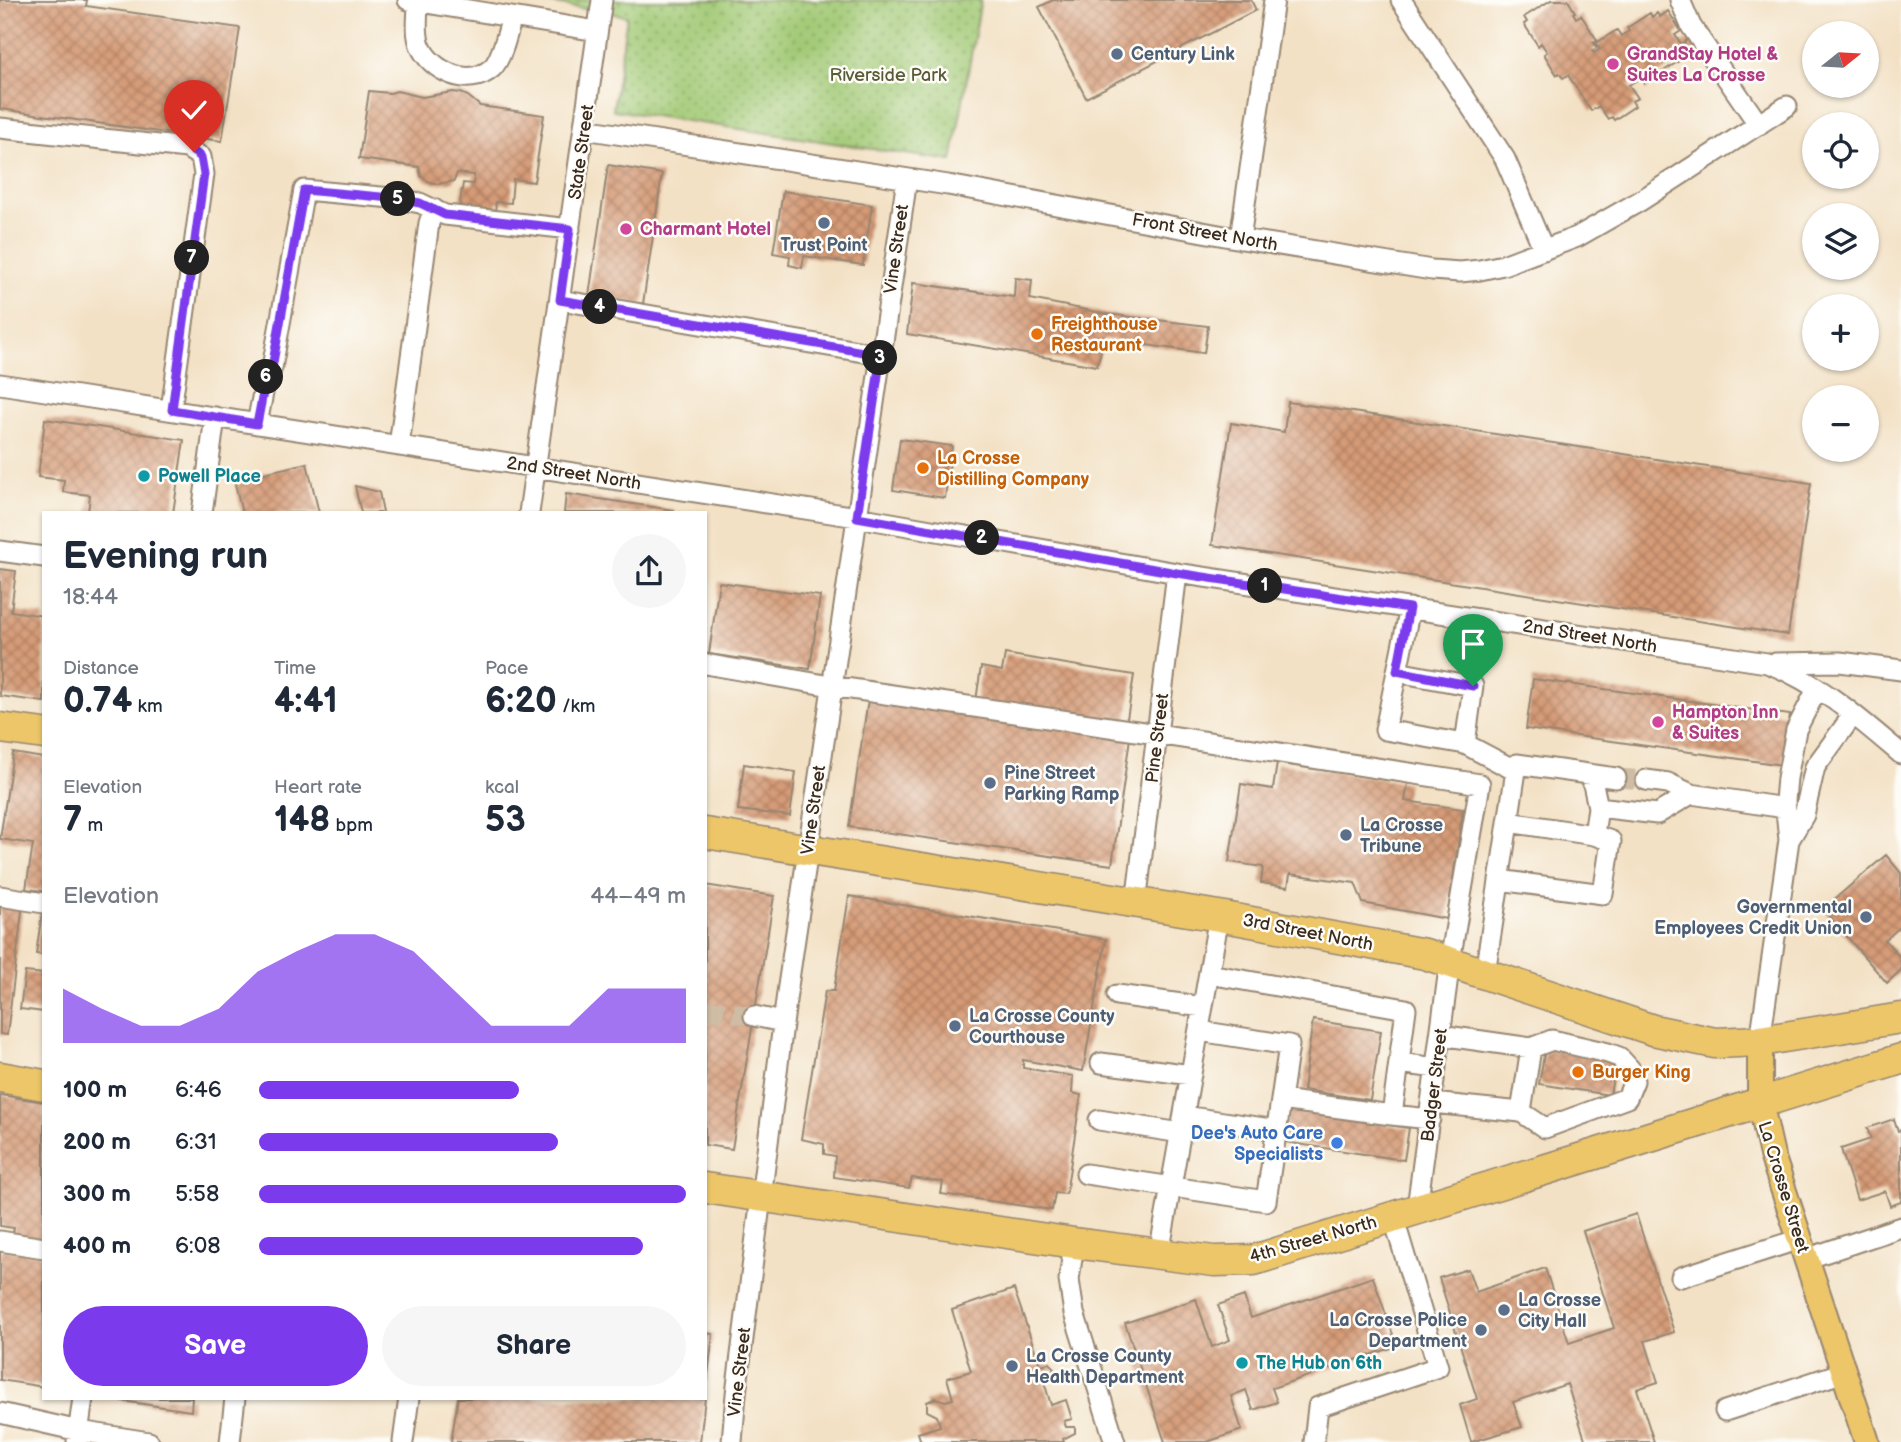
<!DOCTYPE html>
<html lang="en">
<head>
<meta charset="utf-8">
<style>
	body { margin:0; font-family:"Balsamiq Sans",sans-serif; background:#f6f6f7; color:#1f2937; height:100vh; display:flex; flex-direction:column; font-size:26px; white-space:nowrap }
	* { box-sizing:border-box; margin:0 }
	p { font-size:23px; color:#747a83 }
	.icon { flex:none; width:38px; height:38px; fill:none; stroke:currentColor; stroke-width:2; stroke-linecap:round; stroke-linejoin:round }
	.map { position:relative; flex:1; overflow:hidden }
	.sheet { position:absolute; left:42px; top:511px; width:665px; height:889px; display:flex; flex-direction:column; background:#fff; border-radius:0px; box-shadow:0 2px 5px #0004 }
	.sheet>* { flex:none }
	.needle { width:46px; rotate:72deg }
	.controls { position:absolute; left:1802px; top:21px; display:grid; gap:14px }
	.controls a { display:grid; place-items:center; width:77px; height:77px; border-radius:50%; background:#fff; box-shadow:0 2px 5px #0004; font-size:35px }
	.pin { position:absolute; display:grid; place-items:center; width:60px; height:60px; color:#fff; margin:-72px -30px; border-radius:50% 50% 50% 0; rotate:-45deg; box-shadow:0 0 7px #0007 }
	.pin .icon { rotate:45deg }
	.km { position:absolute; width:35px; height:35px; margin:-18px; border-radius:50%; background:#222; color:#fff; font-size:19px; line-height:35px; text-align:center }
	.round { display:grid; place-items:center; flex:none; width:74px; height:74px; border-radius:37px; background:#f6f6f7 }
	.summary { display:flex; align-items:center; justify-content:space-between; height:119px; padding:0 21px }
	h1 { font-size:38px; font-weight:700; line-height:52px }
	.metrics { display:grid; grid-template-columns:repeat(3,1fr); gap:10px; height:119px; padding:7px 21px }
	.metrics div { display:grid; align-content:center }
	.metrics b { font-size:35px; font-weight:700 }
	.metrics small { font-size:19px; font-weight:400 }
	.metrics p { font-size:19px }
	.chart { height:196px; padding:14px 21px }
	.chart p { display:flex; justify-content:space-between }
	.chart svg { width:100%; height:126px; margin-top:7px; fill:#7c3aed; opacity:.7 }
	.primary-button { display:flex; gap:14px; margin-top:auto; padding:14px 21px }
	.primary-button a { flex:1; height:80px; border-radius:42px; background:#7c3aed; color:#fff; font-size:28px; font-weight:700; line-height:80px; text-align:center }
	.primary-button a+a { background:#f6f6f7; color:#1f2937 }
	ul { padding:0 21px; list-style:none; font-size:23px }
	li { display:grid; grid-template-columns:112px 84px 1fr; align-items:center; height:52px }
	li i { height:18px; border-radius:9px; background:#7c3aed }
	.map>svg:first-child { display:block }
	.park { fill:url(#park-dots); stroke:#6e7a49; stroke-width:2 }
	.building { fill:url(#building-cross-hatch) }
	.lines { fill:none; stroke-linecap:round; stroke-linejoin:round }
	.minor-tunnel { stroke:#cebca4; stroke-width:19; stroke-dasharray:19 10; stroke-linecap:butt }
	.minor-casing { stroke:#978672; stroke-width:23 }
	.major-casing { stroke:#978672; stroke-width:28 }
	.highway-casing { stroke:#978672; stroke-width:33 }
	.minor { stroke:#fff; stroke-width:19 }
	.major { stroke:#ecc669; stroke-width:24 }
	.highway { stroke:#ecc669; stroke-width:30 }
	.route-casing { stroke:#fff; stroke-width:14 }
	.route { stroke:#7c3aed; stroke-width:9 }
	.service-dot { fill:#5c6f8a; stroke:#fdfcf7; stroke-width:2.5 }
	.hotel-dot { fill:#d1479c; stroke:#fdfcf7; stroke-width:2.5 }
	.food-dot { fill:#e8710a; stroke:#fdfcf7; stroke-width:2.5 }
	.culture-dot { fill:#0f9aa8; stroke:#fdfcf7; stroke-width:2.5 }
	.shop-dot { fill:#3f7fe0; stroke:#fdfcf7; stroke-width:2.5 }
	.labels { text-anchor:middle; stroke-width:5; stroke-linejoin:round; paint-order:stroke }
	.service-label { font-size:18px; font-weight:bold; fill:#4e5e75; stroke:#fdfcf7; text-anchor:start }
	.hotel-label { font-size:18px; font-weight:bold; fill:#b23c85; stroke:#fdfcf7; text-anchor:start }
	.park-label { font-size:18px; fill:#5a5a38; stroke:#fdfcf7 }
	.street-label { font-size:18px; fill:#3b2a1e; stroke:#fdfcf7 }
	.food-label { font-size:18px; font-weight:bold; fill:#c56008; stroke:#fdfcf7; text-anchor:start }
	.culture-label { font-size:18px; font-weight:bold; fill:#0d838f; stroke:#fdfcf7; text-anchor:start }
	.shop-label { font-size:18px; font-weight:bold; fill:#366cbe; stroke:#fdfcf7; text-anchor:end }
</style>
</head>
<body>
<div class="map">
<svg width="1901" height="1442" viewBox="0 0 1901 1442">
	<defs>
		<pattern id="park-dots" width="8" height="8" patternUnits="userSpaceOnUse" patternTransform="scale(1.75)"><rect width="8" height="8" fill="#a1c974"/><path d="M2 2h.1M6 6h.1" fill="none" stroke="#84a35f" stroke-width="1.8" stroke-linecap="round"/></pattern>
		<pattern id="building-cross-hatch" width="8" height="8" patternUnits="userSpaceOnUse" patternTransform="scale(1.75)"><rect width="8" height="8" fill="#d69b77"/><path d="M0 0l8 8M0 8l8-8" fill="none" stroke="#af7f61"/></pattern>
	</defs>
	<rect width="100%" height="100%" fill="#fdfcf7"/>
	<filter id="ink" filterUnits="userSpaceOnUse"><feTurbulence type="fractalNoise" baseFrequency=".0143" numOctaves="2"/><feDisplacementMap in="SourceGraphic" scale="14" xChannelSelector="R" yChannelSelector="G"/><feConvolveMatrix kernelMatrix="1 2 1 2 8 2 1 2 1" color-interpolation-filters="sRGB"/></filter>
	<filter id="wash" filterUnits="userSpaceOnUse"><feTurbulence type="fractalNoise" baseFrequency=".00686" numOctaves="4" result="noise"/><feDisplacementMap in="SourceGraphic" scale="28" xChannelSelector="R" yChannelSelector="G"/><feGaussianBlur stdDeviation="1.57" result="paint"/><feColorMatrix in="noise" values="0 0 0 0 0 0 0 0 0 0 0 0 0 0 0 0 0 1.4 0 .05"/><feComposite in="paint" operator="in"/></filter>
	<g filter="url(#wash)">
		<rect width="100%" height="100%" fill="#f3e1c5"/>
		<path class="park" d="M 532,0 L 981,0 L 952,161 L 613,110 L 627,16 Z"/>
		<g id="blocks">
			<path class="building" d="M 0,0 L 87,0 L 86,6 L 240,28 L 222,141 L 0,109 Z
				M 1053,0 L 1251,0 L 1256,10 L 1086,98 L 1039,7 Z
				M 1551,0 L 1568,0 L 1575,12 L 1573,13 L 1576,18 L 1581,15 L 1597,40 L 1593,42 L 1597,48 L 1592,51 L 1594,53 L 1600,49 L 1596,43 L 1617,30 L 1621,36 L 1629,31 L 1627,28 L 1650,13 L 1652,17 L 1657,13 L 1660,17 L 1668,11 L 1681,31 L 1675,35 L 1681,44 L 1690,38 L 1697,49 L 1644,84 L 1640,78 L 1629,85 L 1638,98 L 1632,101 L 1635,106 L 1614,120 L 1612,117 L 1608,119 L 1599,106 L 1591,111 L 1568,75 L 1563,78 L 1559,73 L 1557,75 L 1544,54 L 1547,52 L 1541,43 L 1538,46 L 1524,24 L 1527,22 L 1524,17 Z
				M 369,91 L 390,93 L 397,91 L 422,97 L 453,92 L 461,93 L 468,96 L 480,106 L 544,115 L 534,182 L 513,179 L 511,203 L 496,202 L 495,213 L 459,210 L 463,183 L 473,184 L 474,175 L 457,173 L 454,181 L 438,184 L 427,181 L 421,176 L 419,167 L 359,159 Z
				M 608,165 L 662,174 L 643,304 L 589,296 Z
				M 783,191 L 872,205 L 863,265 L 804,256 L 802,268 L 789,265 L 790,256 L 773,253 Z
				M 1015,278 L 1032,280 L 1030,299 L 1107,314 L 1208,326 L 1204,353 L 1104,339 L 1097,366 L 907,334 L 913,283 L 1014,297 Z
				M 1288,402 L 1811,483 L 1788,635 L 1212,545 L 1231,423 L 1284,432 Z
				M 45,419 L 184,440 L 173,513 L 88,513 L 90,495 L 63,492 L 64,480 L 38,477 Z
				M 900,439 L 952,446 L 945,498 L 893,490 Z
				M 307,463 L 319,513 L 242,513 L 234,480 Z
				M 355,486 L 379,492 L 383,513 L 361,513 Z
				M 566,494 L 674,510 L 674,513 L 564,513 Z
				M 0,569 L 16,571 L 11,611 L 44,616 L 44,702 L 0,696 Z
				M 719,582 L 820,596 L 810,669 L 709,654 Z
				M 1005,654 L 1134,675 L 1126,725 L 976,701 L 981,667 L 1002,671 Z
				M 1533,679 L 1790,715 L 1783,765 L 1526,729 Z
				M 868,700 L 1130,738 L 1112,865 L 849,827 Z
				M 13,753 L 44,758 L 44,891 L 26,889 L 33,844 L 0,839 Z
				M 1277,763 L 1408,783 L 1405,801 L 1463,809 L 1447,919 L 1363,903 L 1355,883 L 1290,874 L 1288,887 L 1261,883 L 1263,867 L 1229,862 L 1241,784 L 1273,789 Z
				M 744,764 L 796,772 L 790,816 L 738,810 Z
				M 1886,855 L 1901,873 L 1901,926 L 1885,940 L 1901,958 L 1901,970 L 1887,983 L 1823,909 Z
				M 705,885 L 774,896 L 732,1149 L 705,1145 Z
				M 849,896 L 1106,939 L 1083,1071 L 1023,1060 L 1023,1068 L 1073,1076 L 1072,1093 L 1081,1095 L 1066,1194 L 1055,1193 L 1052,1210 L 941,1194 L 943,1182 L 912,1178 L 909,1188 L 834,1177 L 835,1156 L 824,1154 L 824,1144 L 801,1139 L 825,991 L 834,991 Z
				M 0,900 L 23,903 L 7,1035 L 0,1034 Z
				M 42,912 L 44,912 L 44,955 L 36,954 Z
				M 25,972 L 44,974 L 44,1012 L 20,1009 Z
				M 1313,1020 L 1381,1031 L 1370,1100 L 1303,1090 Z
				M 1545,1049 L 1616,1061 L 1610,1095 L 1539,1084 Z
				M 0,1095 L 44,1102 L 44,1242 L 12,1238 L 14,1228 L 0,1226 Z
				M 1288,1110 L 1409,1128 L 1404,1160 L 1284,1142 Z
				M 1894,1119 L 1898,1131 L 1901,1130 L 1901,1202 L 1890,1206 L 1885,1191 L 1857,1200 L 1841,1149 L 1871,1139 L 1867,1128 Z
				M 1636,1214 L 1674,1332 L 1645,1341 L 1658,1382 L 1637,1389 L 1654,1442 L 1586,1442 L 1567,1384 L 1513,1402 L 1522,1427 L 1471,1442 L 1460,1405 L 1477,1399 L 1439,1278 L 1468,1269 L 1476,1292 L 1545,1268 L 1569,1343 L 1614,1328 L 1583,1231 Z
				M 0,1249 L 44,1255 L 44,1387 L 0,1380 Z
				M 1373,1277 L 1397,1346 L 1272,1388 L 1277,1402 L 1253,1410 L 1246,1390 L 1231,1396 L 1242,1430 L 1207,1442 L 1165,1442 L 1125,1323 L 1196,1299 L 1212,1347 L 1230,1340 L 1218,1305 L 1244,1296 L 1251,1318 Z
				M 1014,1289 L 1040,1365 L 1049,1363 L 1054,1368 L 1051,1372 L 1042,1375 L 1051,1405 L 1066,1400 L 1072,1419 L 1064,1421 L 1066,1427 L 1075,1427 L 1075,1433 L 1063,1439 L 1064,1442 L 921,1442 L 918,1433 L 940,1426 L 937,1416 L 927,1411 L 927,1402 L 936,1398 L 945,1401 L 953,1399 L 947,1378 L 971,1371 L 952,1310 Z
				M 705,1333 L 713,1334 L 707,1383 L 705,1383 Z
				M 122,1398 L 192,1398 L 191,1411 L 122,1401 Z
				M 458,1398 L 705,1398 L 700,1442 L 451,1442 Z"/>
		</g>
	</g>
	<g filter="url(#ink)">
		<use href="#blocks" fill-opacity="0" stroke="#978672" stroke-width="2"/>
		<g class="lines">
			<path class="minor-tunnel" d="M 1616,778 L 1646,780
				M 705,1009 L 754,1016"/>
			<g class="minor-casing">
				<path id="minor" d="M 408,0 L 597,31
					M 1401,0 L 1505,159 L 1544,250
					M 1680,0 L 1691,26 L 1759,125
					M 418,2 C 418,16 415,32 420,45 C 430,71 469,89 492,68 C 502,59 508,30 512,17
					M 0,128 L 187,148 L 201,157 L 204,174 L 171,410
					M 584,129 L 948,185 L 1230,237 L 1432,270 L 1460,272 L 1480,270 L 1503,265 L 1577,237 L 1640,201 L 1787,106
					M 1240,239 L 1274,0
					M 560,300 L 881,355
					M 0,384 L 857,517 L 1177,573 L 1767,663 C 1817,681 1861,720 1901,754
					M 257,424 L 267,372 L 272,368 L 304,190 L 392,198 L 420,203 L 445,215 L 570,229
					M 399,446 L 429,223 L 434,209
					M 202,513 L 215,417
					M 529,513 L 602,0
					M 0,551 L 44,557
					M 1410,608 L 1385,730 L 1465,744 L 1516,771
					M 1775,663 L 1840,662 L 1901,670
					M 705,664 L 831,686 L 1157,734 L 1480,784 L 1450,961 L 1417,1208
					M 1397,672 L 1473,686 L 1465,744
					M 1591,775 L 1598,807 L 1657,814 L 1691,794
					M 1646,780 L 1668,783 L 1691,794 L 1785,808
					M 1508,822 L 1594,835
					M 1789,840 L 1804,815 L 1815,767 L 1853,715
					M 1499,880 L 1603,894 L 1611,841 L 1594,835 L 1598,807
					M 0,896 L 44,903
					M 1136,903 L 1177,573
					M 1485,973 L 1517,764 L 1616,778
					M 1117,995 L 1203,1007
					M 754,1016 L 783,1022
					M 1199,1031 L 1289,1045 L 1281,1100 L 1392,1115 L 1406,1009 L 1209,974
					M 1760,1041 L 1789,840 L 1785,801 L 1787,778 L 1796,730 L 1817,689
					M 1101,1063 L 1191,1075
					M 1399,1063 L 1436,1068
					M 1432,1103 L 1521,1112 L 1545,1128 L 1627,1098 L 1634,1081 L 1630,1069 L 1619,1057 L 1608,1053 L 1552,1040 L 1531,1048 L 1440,1035
					M 1521,1112 L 1531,1048
					M 1392,1115 L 1430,1119
					M 1184,1116 L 1277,1130
					M 1099,1120 L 1181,1133
					M 1086,1174 L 1266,1201 L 1281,1100
					M 0,1241 L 44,1248
					M 1074,1243 L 1069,1280 L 1074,1313 L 1115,1442
					M 1159,1254 L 1219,916
					M 1806,1259 L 1901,1227
					M 1681,1277 L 1800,1239
					M 1725,1411 L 1844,1372
					M 0,1413 L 79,1431 L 149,1442
					M 77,1441 L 83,1398
					M 230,1442 L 235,1398
					M 403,1442 L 409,1398
					M 732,1442 L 736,1394 L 787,993 L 907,179
					M 1314,1442 L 1318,1407 L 1438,1367 L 1393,1216"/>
			</g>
			<g class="major-casing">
				<path id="major" d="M 1760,1041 L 1760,1102 L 1772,1155 L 1867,1442"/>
			</g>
			<g class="highway-casing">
				<path id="highway" d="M 0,728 L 44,734
					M 705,833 L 1219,916 L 1425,954 L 1653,1030 L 1715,1043 L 1760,1041 L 1901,1018
					M 0,1077 L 44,1085
					M 705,1188 L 1074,1243 L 1214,1261 L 1254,1260 L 1901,1059"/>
			</g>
			<use href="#minor" class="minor"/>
			<use href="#major" class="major"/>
			<use href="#highway" class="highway"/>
		</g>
	</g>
	<g class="lines" filter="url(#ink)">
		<g class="route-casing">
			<path id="route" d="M 194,152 L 201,157 L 204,174 L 172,410 L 257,424 L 267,372 L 272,368 L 304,190 L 392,198 L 420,203 L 445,215 L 570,229 L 560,300 L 881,355 L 857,517 L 1177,573 L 1409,608 L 1397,671 L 1473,686"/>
		</g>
		<use href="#route" class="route"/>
	</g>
	<g class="service-dot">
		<circle cx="1117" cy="54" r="7"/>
		<circle cx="824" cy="223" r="7"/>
		<circle cx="990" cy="783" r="7"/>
		<circle cx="1346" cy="835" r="7"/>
		<circle cx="1866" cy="917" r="7"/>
		<circle cx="955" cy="1026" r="7"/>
		<circle cx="1504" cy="1310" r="7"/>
		<circle cx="1481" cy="1330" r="7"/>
		<circle cx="1012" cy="1366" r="7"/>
	</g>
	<g class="hotel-dot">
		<circle cx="1613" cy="64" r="7"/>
		<circle cx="626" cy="229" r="7"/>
		<circle cx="1658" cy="722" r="7"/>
	</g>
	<g class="food-dot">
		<circle cx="1037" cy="334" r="7"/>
		<circle cx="923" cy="468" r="7"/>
		<circle cx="1578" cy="1072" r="7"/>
	</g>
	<g class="culture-dot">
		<circle cx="144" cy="476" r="7"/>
		<circle cx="1242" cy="1363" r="7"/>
	</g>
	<circle class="shop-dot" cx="1337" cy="1143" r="7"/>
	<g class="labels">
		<g class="service-label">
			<text x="1131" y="60">Century Link</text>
			<text x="824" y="251" text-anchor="middle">Trust Point</text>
			<text x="1004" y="779">Pine Street<tspan x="1004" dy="21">Parking Ramp</tspan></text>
			<text x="1360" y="831">La Crosse<tspan x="1360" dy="21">Tribune</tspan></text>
			<text x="1852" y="913" text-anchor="end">Governmental<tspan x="1852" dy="21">Employees Credit Union</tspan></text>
			<text x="969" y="1022">La Crosse County<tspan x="969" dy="21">Courthouse</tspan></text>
			<text x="1518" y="1306">La Crosse<tspan x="1518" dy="21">City Hall</tspan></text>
			<text x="1467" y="1326" text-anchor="end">La Crosse Police<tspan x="1467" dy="21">Department</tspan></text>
			<text x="1026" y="1362">La Crosse County<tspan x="1026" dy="21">Health Department</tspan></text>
		</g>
		<g class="hotel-label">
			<text x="1627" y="60">GrandStay Hotel &amp;<tspan x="1627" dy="21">Suites La Crosse</tspan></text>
			<text x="640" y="235">Charmant Hotel</text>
			<text x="1672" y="718">Hampton Inn<tspan x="1672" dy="21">&amp; Suites</tspan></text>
		</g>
		<g class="park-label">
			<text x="888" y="81">Riverside Park</text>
		</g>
		<g class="street-label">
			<text transform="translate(581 152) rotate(-82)" y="6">State Street</text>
			<text transform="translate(1205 232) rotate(10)" y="6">Front Street North</text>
			<text transform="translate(896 249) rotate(-82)" y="6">Vine Street</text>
			<text transform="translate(574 473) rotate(9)" y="6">2nd Street North</text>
			<text transform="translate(1590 636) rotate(9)" y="6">2nd Street North</text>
			<text transform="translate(1157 738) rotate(-83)" y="6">Pine Street</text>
			<text transform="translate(813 810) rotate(-82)" y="6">Vine Street</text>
			<text transform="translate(1308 932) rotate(11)" y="6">3rd Street North</text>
			<text transform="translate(1434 1085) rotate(-83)" y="6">Badger Street</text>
			<text transform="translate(1784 1187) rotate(73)" y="6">La Crosse Street</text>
			<text transform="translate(1313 1239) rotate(-16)" y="6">4th Street North</text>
			<text transform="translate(739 1372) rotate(-83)" y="6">Vine Street</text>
		</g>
		<g class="food-label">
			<text x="1051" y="330">Freighthouse<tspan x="1051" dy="21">Restaurant</tspan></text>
			<text x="937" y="464">La Crosse<tspan x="937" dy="21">Distilling Company</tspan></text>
			<text x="1592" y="1078">Burger King</text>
		</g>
		<g class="culture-label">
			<text x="158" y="482">Powell Place</text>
			<text x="1256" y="1369">The Hub on 6th</text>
		</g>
		<g class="shop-label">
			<text x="1323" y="1139">Dee's Auto Care<tspan x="1323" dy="21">Specialists</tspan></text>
		</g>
	</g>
</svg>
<div class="controls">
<a><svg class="needle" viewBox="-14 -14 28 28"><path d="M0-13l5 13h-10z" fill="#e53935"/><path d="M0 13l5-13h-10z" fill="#747a83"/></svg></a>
<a><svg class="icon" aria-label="locate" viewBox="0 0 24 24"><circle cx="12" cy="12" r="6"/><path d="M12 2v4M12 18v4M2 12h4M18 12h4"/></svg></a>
<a><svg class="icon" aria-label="layers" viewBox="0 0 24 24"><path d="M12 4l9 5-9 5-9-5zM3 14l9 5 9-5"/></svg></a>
<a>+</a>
<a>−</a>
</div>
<div class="pin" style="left:1473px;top:686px;background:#1e9e55"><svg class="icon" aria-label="arrive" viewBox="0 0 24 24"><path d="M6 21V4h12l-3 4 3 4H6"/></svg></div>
<div class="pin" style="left:194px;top:152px;background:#d93025"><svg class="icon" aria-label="check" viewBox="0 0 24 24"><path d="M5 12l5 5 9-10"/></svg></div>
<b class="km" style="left:1265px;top:586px">1</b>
<b class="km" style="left:982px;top:538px">2</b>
<b class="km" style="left:880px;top:358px">3</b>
<b class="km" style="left:600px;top:307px">4</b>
<b class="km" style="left:398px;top:199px">5</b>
<b class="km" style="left:266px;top:377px">6</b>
<b class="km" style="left:192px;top:258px">7</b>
<section class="sheet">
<div class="summary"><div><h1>Evening run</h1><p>18:44</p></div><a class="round"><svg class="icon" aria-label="share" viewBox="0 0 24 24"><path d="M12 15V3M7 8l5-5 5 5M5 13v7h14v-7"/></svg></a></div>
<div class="metrics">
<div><p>Distance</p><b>0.74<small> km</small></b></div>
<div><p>Time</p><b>4:41</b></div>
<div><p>Pace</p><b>6:20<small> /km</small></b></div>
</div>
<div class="metrics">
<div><p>Elevation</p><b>7<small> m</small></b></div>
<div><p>Heart rate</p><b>148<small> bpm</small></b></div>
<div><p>kcal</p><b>53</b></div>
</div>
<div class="chart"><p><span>Elevation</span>44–49 m</p>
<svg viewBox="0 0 160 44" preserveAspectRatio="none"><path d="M0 44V25L10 32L20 38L30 38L40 32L50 19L60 12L70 6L80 6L90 12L100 25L110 38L120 38L130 38L140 25L150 25L160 25V44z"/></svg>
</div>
<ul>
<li><b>100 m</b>6:46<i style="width:61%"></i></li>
<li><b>200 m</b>6:31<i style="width:70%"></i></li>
<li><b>300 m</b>5:58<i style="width:100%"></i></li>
<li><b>400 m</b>6:08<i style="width:90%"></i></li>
</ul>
<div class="primary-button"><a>Save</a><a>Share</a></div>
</section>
</div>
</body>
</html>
